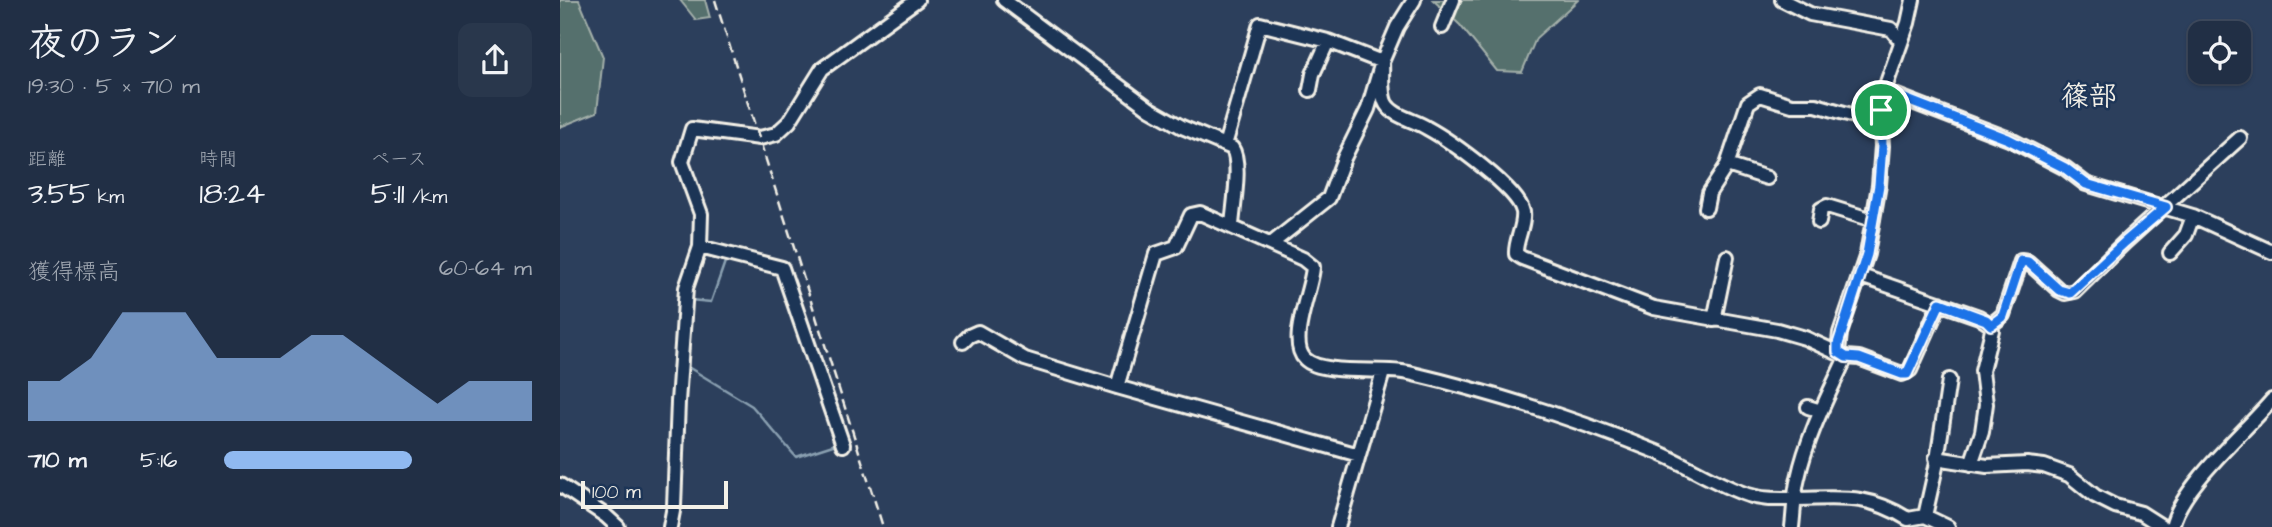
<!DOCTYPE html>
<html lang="ja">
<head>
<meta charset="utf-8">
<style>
	body { margin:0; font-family:"Architects Daughter","Klee One",sans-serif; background:#29374c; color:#f1f3f6; height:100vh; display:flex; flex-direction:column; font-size:26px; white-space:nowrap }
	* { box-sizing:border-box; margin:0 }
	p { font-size:23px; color:#a2a9b3 }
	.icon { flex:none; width:38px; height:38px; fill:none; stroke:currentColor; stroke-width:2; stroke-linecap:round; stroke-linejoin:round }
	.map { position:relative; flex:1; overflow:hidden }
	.sheet { display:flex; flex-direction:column; background:#212f45; width:560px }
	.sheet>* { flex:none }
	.controls { position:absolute; left:1628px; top:21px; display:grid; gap:14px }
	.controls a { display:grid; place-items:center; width:63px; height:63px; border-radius:14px; background:#212f45; box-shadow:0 2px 5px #0004,0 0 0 2px #3e4a5e; font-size:35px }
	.scale { position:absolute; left:21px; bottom:18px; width:147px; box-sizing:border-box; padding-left:7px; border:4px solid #f4f1e8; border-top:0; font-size:19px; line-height:24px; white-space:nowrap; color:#f4f1e8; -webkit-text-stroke:5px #1d3557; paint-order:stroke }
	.pin { position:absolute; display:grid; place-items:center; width:60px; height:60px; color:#fff; margin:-30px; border:4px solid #fff; border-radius:50%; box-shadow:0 2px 7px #0007 }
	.round { display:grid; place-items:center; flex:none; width:74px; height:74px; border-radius:14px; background:#29374c }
	.overview { display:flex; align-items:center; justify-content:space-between; height:119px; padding:0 28px }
	h1 { font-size:38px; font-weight:600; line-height:52px }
	.stats { display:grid; grid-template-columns:repeat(3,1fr); gap:10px; height:119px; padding:7px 28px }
	.stats div { display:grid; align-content:center }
	.stats b { font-size:30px; font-weight:600 }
	.stats small { font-size:19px; font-weight:400 }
	.stats p { font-size:19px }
	.chart { height:196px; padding:14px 28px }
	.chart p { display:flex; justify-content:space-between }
	.chart svg { width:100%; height:126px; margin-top:7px; fill:#90b9f0; opacity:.7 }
	ul { padding:0 28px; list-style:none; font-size:23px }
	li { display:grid; grid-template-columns:112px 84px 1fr; align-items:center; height:52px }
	li i { height:18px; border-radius:9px; background:#90b9f0 }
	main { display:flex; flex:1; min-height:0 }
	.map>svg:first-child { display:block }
	.green { fill:#54706d; stroke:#a4b0aa; stroke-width:2 }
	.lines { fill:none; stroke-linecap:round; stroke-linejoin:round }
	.stream { stroke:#8aa0b1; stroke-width:2.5 }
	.minor-casing { stroke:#f4f1e8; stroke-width:18 }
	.minor { stroke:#1d3557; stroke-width:12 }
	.rail { stroke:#f4f1e8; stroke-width:2.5; stroke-dasharray:10 5; stroke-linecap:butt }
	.route-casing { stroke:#fff; stroke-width:14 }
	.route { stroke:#1a73e8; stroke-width:9 }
	.labels { text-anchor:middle; stroke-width:5; stroke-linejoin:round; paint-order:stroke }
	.neighbourhood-label { font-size:28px; font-weight:bold; fill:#f4f1e8; stroke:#1d3557 }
</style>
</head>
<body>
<main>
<section class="sheet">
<div class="overview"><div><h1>夜のラン</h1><p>19:30 · 5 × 710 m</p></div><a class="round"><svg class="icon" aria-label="share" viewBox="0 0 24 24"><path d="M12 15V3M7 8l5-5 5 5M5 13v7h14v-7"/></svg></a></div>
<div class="stats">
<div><p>距離</p><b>3.55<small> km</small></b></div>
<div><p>時間</p><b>18:24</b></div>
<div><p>ペース</p><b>5:11<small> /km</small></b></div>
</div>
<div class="chart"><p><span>獲得標高</span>60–64 m</p>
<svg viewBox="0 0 160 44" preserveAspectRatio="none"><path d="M0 44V30L10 30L20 22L30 6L40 6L50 6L60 22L70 22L80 22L90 14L100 14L110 22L120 30L130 38L140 30L150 30L160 30V44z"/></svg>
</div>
<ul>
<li><b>710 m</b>5:16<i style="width:61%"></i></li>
</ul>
</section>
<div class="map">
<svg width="1712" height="527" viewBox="0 0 1712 527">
	<rect width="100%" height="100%" fill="#2c3f5c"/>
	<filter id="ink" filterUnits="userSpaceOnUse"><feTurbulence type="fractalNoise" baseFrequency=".0143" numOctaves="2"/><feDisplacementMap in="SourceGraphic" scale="14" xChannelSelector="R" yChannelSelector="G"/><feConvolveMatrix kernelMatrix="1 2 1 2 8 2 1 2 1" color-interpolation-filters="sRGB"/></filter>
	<g filter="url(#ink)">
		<path class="green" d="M 0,0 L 19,0 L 43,57 L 37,112 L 0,127 Z
			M 120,0 L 145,0 L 150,18 L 136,20 Z
			M 873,0 L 1018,0 L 976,38 L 962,72 L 937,71 L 900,25 Z"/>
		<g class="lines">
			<path class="stream" d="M 130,300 L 151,302 L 166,259
				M 130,324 L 128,367 L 192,406 L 236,457 L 276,444"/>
			<g class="minor-casing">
				<path id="minor" d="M 444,0 L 590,109 L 622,127 L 672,148 C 682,162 673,208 672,226
					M 1222,0 L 1250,14 L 1331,29 L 1340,40
					M 882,27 L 893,0
					M 750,90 L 753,74 L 768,41
					M 1324,91 L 1449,139 L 1505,168 L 1526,184 L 1633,216 L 1712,252
					M 665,145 L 700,24 L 768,41 L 822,62 C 823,74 820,93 826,104 C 834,117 855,120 867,128 C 889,140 959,189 963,212 C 965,226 955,240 956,254 L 962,258 L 1094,308 L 1217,330 L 1245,338 L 1286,357 L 1299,358 L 1342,374 L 1350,370 L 1380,303
					M 1167,165 L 1207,178
					M 1146,208 L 1149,193 L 1167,165 L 1188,103 L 1200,95 L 1232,105 L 1256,105 L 1295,116 L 1320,110
					M 1259,222 L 1261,209 L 1267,206 L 1313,220
					M 711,244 L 769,198 L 784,158 L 808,109 L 822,62 L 837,27 L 854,0
					M 140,247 L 222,268 L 283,445
					M 1610,253 L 1626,235 L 1633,216
					M 1301,276 L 1419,317 L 1431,325 L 1432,330 L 1422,371 L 1426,404 L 1422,432 L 1411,464
					M 1154,320 L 1167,257
					M 1431,325 L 1443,315 L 1461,261 L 1468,262 L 1499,290 L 1505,293 L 1515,291 L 1565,242 L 1680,138
					M 403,342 L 409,336 L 418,332 L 465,359 L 557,387 L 799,455
					M 1278,352 L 1280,333 L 1307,254 L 1319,185 L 1322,146 L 1320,110 L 1324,91 L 1348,23 L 1353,0
					M 557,387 L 596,254 L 616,247 L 631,215 L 640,213 L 743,259 L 753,267 C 752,289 727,342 745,359 C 762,376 825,367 849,373 C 934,393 1016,419 1097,452 C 1128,465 1157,485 1188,495 C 1202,500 1217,499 1231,499 C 1279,499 1305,492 1348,519 L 1365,516 L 1388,527
					M 1248,407 L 1261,411
					M 1376,458 L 1427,466 L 1467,464 L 1484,466 L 1509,475 L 1535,496 L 1555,506 L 1581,513 L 1603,527
					M 0,485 L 46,516 L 58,527
					M 1365,516 L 1376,467 L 1389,380
					M 110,527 L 114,506 L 118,402 L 126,288 L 140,247 L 141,214 L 122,162 L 132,129 L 200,138 L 216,134 L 229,122 L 262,69 L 357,0
					M 778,527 L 823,372
					M 1232,527 C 1234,511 1234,493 1238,478 C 1247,436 1268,396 1286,357
					M 1612,527 C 1620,487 1685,432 1712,400"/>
			</g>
			<use href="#minor" class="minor"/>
			<path class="rail" d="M 155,0 L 323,527"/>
		</g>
	</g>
	<g class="lines" filter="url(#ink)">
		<g class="route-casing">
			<path id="route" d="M 1324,91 L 1448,139 L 1505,168 L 1526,184 L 1606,207 L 1565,242 L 1510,293 L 1499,290 L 1468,262 L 1461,261 L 1443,316 L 1431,325 L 1426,320 L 1380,303 L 1347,374 L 1342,374 L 1299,358 L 1286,357 L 1278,352 L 1278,344 L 1307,254 L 1319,185 L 1322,146 L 1321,110 Z"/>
		</g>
		<use href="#route" class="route"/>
	</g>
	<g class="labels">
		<g class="neighbourhood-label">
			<text x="1529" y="105">篠部</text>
		</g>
	</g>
</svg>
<div class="controls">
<a><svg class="icon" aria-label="locate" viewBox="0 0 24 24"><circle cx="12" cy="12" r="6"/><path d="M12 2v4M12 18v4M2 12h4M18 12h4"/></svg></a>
</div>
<div class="scale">100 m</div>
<div class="pin" style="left:1321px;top:110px;background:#1e9e55"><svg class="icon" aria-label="arrive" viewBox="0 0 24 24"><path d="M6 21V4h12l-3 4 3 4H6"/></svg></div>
</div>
</main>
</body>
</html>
